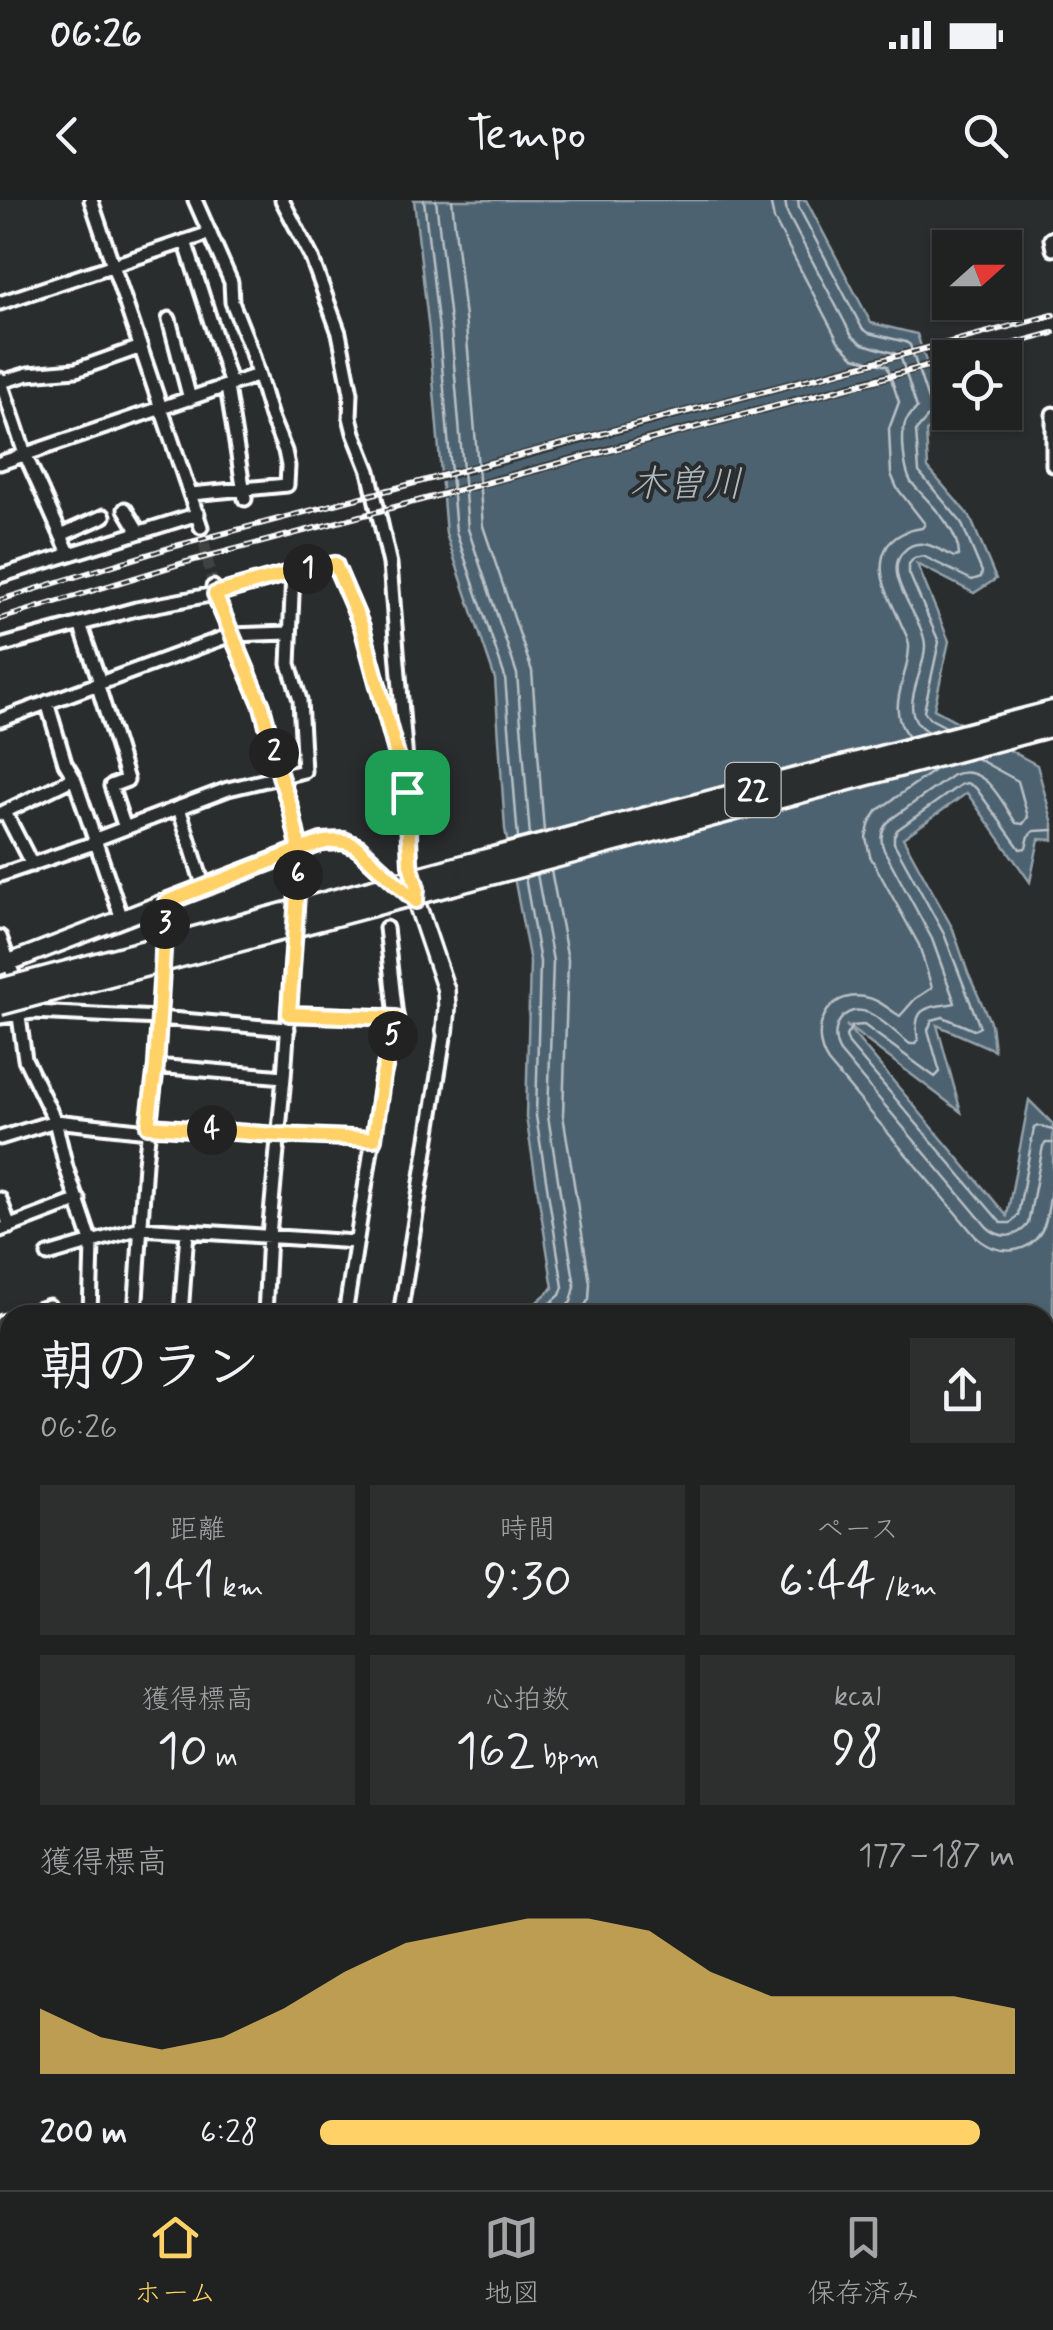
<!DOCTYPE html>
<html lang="ja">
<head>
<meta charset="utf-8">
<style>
	body { margin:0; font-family:Mynerve,"Klee One",sans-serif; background:#2d2f2f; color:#f1f3f6; height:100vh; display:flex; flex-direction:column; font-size:38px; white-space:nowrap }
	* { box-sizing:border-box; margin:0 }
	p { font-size:32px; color:#a2a4a5 }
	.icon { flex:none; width:55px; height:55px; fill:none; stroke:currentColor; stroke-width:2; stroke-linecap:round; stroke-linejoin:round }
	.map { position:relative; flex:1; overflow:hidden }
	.drawer { position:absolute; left:0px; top:1105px; width:1055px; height:885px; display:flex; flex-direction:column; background:#202222; border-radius:30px 30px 0 0; box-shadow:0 2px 8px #0004,0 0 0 2px #3d3f40 }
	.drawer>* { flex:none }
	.needle { width:65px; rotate:69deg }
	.tools { position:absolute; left:932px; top:30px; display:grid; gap:20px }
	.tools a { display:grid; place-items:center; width:90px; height:90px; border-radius:0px; background:#202222; box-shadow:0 2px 8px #0004,0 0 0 2px #3d3f40; font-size:50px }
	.pin { position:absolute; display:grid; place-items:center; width:85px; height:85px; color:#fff; margin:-42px; border-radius:20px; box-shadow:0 5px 15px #0006 }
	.km { position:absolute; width:50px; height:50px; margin:-25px; border-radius:50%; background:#222; color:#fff; font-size:28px; line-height:50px; text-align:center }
	.round { display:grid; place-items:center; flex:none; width:105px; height:105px; border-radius:0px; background:#2d2f2f }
	.headline { display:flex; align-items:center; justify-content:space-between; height:170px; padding:0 40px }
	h1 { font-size:55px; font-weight:600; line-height:75px }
	.figures { display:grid; grid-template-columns:repeat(3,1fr); gap:15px; height:170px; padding:10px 40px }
	.figures div { display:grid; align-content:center; border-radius:0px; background:#2d2f2f; text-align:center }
	.figures b { font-size:50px; font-weight:600 }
	.figures small { font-size:28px; font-weight:400 }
	.figures p { font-size:28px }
	.chart { height:280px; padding:20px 40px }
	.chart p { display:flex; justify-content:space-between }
	.chart svg { width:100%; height:180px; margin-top:10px; fill:#ffd166; opacity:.7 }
	ul { padding:0 40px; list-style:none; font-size:32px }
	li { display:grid; grid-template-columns:160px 120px 1fr; align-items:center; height:75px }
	li i { height:25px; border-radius:12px; background:#ffd166 }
	.status { display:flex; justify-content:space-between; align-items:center; height:70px; padding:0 50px; background:#202222; direction:ltr }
	.status svg { height:28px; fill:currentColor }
	header { display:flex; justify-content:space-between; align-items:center; height:130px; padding:0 40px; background:#202222; font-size:45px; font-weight:600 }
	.menu { display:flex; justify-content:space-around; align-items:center; height:140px; border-top:2px solid #3d3f40; background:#202222; font-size:28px; color:#a2a4a5 }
	.menu a { display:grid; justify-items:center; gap:5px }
	.menu .on { color:#ffd166 }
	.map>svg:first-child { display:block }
	.park { fill:url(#park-tufts); stroke:#b0b4a7; stroke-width:2.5 }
	.water { fill:#4d6270; stroke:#94a1a9; stroke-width:2.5 }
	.pier { fill:#2a2d2e }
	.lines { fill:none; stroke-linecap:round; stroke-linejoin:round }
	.shore { stroke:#b8c0c6; stroke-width:2.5 }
	.stream { stroke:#94a1a9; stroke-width:2.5 }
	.minor-tunnel { stroke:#3f4243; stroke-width:11; stroke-dasharray:11 5.5; stroke-linecap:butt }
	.minor-casing { stroke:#fff; stroke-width:19 }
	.secondary-casing { stroke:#fff; stroke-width:22 }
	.trunk-casing { stroke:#fff; stroke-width:25 }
	.minor { stroke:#2a2d2e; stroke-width:11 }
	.secondary { stroke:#2a2d2e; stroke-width:15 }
	.trunk { stroke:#2a2d2e; stroke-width:18 }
	.rail-casing { stroke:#fff; stroke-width:6 }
	.rail { stroke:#2a2d2e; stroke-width:2.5; stroke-dasharray:8; stroke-linecap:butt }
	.trunk-bridge-casing { stroke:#fff; stroke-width:25; stroke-linecap:butt }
	.trunk-bridge { stroke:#2a2d2e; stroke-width:18 }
	.route-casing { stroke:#fff; stroke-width:20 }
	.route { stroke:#ffd166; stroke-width:12 }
	.labels { text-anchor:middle; stroke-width:8; stroke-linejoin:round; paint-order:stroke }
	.shield { fill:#2a2d2e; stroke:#bfc0c0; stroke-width:2.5 }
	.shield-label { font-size:32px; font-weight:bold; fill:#fff }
	.water-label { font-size:38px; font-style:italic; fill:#afb8bf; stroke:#2a2d2e }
</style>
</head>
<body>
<div class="status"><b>06:26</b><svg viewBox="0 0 49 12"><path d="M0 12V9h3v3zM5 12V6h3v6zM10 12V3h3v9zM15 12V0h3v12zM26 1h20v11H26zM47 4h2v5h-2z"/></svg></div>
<header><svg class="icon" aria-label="back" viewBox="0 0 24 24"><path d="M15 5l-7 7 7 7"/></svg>Tempo<svg class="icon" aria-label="search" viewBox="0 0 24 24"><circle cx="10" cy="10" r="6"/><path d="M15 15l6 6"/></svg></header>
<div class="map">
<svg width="1053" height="1990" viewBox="0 0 1053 1990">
	<defs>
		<pattern id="park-tufts" width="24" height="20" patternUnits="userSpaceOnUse" patternTransform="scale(2.5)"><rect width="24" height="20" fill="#62684f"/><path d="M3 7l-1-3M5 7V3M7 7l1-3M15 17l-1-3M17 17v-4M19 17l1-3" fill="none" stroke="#7a7f69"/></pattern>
	</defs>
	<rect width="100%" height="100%" fill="#2a2d2e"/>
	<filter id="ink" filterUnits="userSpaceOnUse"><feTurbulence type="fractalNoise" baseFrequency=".01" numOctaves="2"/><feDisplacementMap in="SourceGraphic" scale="20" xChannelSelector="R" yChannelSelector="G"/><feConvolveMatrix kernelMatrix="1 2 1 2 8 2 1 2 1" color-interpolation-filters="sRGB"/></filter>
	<g filter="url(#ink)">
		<path class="park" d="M 77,1980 L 241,1980 L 242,1990 L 61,1990 Z"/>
		<path class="water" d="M 414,0 L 806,0 L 871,123 L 917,134 L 945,219 L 926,232 L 928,268 L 970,317 L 996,379 L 974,393 L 917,364 L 949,441 L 934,509 L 1037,565 L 1053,624 L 1053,640 L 1039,639 L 1030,682 L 967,593 L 903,638 L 953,729 L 968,773 L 991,824 L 994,850 L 937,825 L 961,912 L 846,825 L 1007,1016 L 1029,900 L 1053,924 L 1053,1990 L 963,1990 L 965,1980 L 1045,1980 L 1045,1115 L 522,1115 L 553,1088 L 526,917 L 530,762 L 505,629 L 495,479 L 446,334 L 429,131 Z"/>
		<path class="pier" d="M 925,144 L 928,152 L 437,283 L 436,273 Z
			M 931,160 L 933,169 L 438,300 L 437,291 Z"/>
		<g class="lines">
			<path class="shore" d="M 424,0 L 439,130 L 456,332 L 505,477 L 518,639
				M 436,0 L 451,129 L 468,329 L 517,474 L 530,636
				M 452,0 L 466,127 L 483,326 L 532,471 L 544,632
				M 770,0 L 774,19 L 838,141 L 854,157 L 887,166 L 899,202 L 889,229 L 891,274 L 897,288 L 925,324 L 922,328 C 908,330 897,334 888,345 C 871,371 892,402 902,426 C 905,433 910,440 909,448 C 908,480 884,508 909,537
				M 785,0 L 787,13 L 852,136 L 863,144 L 900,155 L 917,208 C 913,212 909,216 906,221 C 900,234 904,270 911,282 C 928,302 959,328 959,356 L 954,357 C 938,349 919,335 904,351 C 879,374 925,419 925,446 C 925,475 894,512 928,532
				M 798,0 L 799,8 L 862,128 L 869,133 L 906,142 L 910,145 L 932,212 L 916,231 L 919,272 L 961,322 L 982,372 L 981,377 L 972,380 L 923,356 L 914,358 L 909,364 L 909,373 L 939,442 L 924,511 L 929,518 L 946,527
				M 976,558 L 1018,581 L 1028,617 L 1023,624 L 1016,623 C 1001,601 985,562 953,575 L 891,619 C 881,628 879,638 884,650 L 932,739 L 955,803 C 931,808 911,803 918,840 L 914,844 L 910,844 C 897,834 883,820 869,813 C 843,802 827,831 840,852 L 987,1027 C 1001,1040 1017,1038 1028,1024 L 1043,946 L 1046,943 L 1053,943
				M 936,569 L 878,610 L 870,622 L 866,637 L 870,656 L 919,745 L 932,788 L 915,799 L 900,816 C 889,810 879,799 865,797 C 826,790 808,832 828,862 L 976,1037 C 997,1057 1031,1056 1044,1026 C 1049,1012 1050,993 1053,978
				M 1053,630 L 1034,631 L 1029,636 L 1026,648 L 1020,649 L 976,588 L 967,583 L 960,585 L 897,630 L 894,636 L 894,643 L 944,734 L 980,827 L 974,830 L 943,817 L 932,820 L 928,830 L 940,872 L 935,877 L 864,825 L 852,826 L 846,836 L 849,844 L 1001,1023 L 1011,1023 L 1018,1015 L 1034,928 L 1039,926 L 1053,930
				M 551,670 L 568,760 L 563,915 L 590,1083 L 589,1099 L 579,1115
				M 537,674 L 553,761 L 548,916 L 575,1087 L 571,1102 L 557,1115
				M 525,677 L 540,762 L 536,916 L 563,1087 L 560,1095 L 537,1115"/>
			<path class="stream" d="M 0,1860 L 10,1854"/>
			<path class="minor-tunnel" d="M 201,327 L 213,387"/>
			<g class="minor-casing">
				<path id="minor" d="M 91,0 L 201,327
					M 282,0 L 311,56 L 339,133 L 351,193 L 350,217 L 354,233 L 369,271 L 390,364 L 407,574 L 410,664 L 415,680
					M 1053,38 L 1051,39 L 1053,49
					M 185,41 L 231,185
					M 0,103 L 210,33
					M 169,119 L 190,199
					M 0,179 L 25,254 L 69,353
					M 1,182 L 28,174 L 76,170 L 141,147
					M 227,187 L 245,299
					M 1053,214 L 1053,265
					M 0,263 L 258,175
					M 191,294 L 287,285 L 288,266 L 285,251 L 271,217 L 251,150 L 232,102 L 231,82 L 195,0
					M 125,309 L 139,332
					M 61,335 L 104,316
					M 0,376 L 198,314
					M 213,387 L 218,404 L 262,506 L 280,576 L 291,609 L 300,651 L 284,877 L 269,1035 L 265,1115
					M 80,424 L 100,482
					M 0,446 L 136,409 L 215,394 L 293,372 L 335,364 L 362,427 L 401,569
					M 97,483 L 127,580 L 111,586 L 125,628
					M 47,502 L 65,563 L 74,578 L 122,719
					M 0,520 L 231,435 L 290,433
					M 179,608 L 204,688
					M 5,612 L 32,665
					M 0,614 L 74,578
					M 96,639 L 228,589 L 304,571 L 300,500 L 289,464 L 293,372
					M 0,675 L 97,642
					M 0,737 L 13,774 L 25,859 L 55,921 L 66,967 L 92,1044 L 90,1115
					M 289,814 L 396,817
					M 0,817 L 33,812 L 159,818 L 288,829
					M 156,866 L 284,877
					M 149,926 L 277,935 L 373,939
					M 0,938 L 55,921 L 148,931
					M 0,999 L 10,1027
					M 0,1030 L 79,1000
					M 48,1055 L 140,1028 L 356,1042
					M 23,1115 L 49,1106 L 53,1115
					M 135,1115 L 145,963 L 156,866 L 166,702
					M 181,1115 L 187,1031
					M 345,1115 L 382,880 L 396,817 L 386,728
					M 400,1115 L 445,831
					M 10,1120 L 2,1122 L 10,1144
					M 0,1172 L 10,1169
					M 0,1206 L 10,1238
					M 0,1274 L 10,1271
					M 0,1378 L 10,1376
					M 0,1522 L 10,1520
					M 0,1585 L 10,1616
					M 0,1655 L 10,1653
					M 0,1789 L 10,1786
					M 0,1893 L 6,1912
					M 0,1955 L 10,1947
					M 31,1990 L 47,1980"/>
			</g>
			<g class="secondary-casing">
				<path id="secondary" d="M 0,766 L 321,642 L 344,641 L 359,648 L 416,701 L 446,790 L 447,808 L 445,831"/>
			</g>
			<g class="trunk-casing">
				<path id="trunk" d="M 452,668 L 1053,511
					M 456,684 L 1053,526"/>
			</g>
			<use href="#minor" class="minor"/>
			<use href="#secondary" class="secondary"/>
			<use href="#trunk" class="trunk"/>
			<g class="rail-casing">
				<path id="rail" d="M 960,158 L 1053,133
					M 0,400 L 172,347 L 1053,115
					M 0,419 L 183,363 L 950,160"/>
			</g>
			<use href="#rail" class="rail"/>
			<g class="trunk-bridge-casing">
				<path id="trunk-bridge" d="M 0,789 L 452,668
					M 0,805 L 456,684"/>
			</g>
			<use href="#trunk-bridge" class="trunk-bridge"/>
		</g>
	</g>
	<g class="lines" filter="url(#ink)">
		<g class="route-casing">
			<path id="route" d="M 407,592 L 362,427 L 335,364 L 293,372 L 215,394 L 262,506 L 280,576 L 291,609 L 300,650 L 166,702 L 156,866 L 148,926 L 277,935 L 374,939 L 382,880 L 396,818 L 289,814 L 300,650 C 319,643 334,637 354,645 L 416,701 L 417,688 L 410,664 L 407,592"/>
		</g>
		<use href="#route" class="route"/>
	</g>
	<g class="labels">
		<rect class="shield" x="725.5" y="563" width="55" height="54" rx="8"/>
		<g class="shield-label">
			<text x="753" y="601">22</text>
		</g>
		<g class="water-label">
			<text x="686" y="296">木曽川</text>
		</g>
	</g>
</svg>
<div class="tools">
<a><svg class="needle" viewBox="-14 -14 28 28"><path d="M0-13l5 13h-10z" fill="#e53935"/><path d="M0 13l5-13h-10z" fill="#a2a4a5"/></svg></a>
<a><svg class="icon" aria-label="locate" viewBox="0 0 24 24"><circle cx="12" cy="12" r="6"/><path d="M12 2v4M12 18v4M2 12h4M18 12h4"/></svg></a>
</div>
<div class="pin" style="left:407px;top:592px;background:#1e9e55"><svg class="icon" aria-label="arrive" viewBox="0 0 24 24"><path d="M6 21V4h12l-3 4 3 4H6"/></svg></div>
<b class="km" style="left:308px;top:369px">1</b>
<b class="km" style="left:274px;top:553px">2</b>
<b class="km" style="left:165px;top:724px">3</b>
<b class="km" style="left:212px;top:930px">4</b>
<b class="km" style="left:393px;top:836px">5</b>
<b class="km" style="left:298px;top:675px">6</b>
<section class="drawer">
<div class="headline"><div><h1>朝のラン</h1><p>06:26</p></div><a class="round"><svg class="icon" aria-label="share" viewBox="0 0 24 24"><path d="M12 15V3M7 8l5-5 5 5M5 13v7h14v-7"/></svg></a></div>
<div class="figures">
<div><p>距離</p><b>1.41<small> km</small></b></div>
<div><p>時間</p><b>9:30</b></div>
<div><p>ペース</p><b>6:44<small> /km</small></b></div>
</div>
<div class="figures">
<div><p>獲得標高</p><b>10<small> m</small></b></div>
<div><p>心拍数</p><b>162<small> bpm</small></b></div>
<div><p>kcal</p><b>98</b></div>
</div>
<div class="chart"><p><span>獲得標高</span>177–187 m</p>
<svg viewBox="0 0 160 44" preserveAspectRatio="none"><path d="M0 44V28L10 35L20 38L30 35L40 28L50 19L60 12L70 9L80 6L90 6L100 9L110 19L120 25L130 25L140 25L150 25L160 28V44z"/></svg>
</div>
<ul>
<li><b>200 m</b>6:28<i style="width:95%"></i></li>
</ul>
</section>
</div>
<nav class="menu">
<a class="on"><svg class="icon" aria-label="home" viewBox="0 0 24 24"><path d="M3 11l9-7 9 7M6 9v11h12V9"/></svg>ホーム</a>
<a><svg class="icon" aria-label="map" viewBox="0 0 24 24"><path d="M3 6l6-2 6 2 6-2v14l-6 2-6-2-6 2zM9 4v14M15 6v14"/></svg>地図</a>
<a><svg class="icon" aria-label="saved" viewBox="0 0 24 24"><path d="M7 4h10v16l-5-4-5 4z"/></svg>保存済み</a>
</nav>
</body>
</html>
